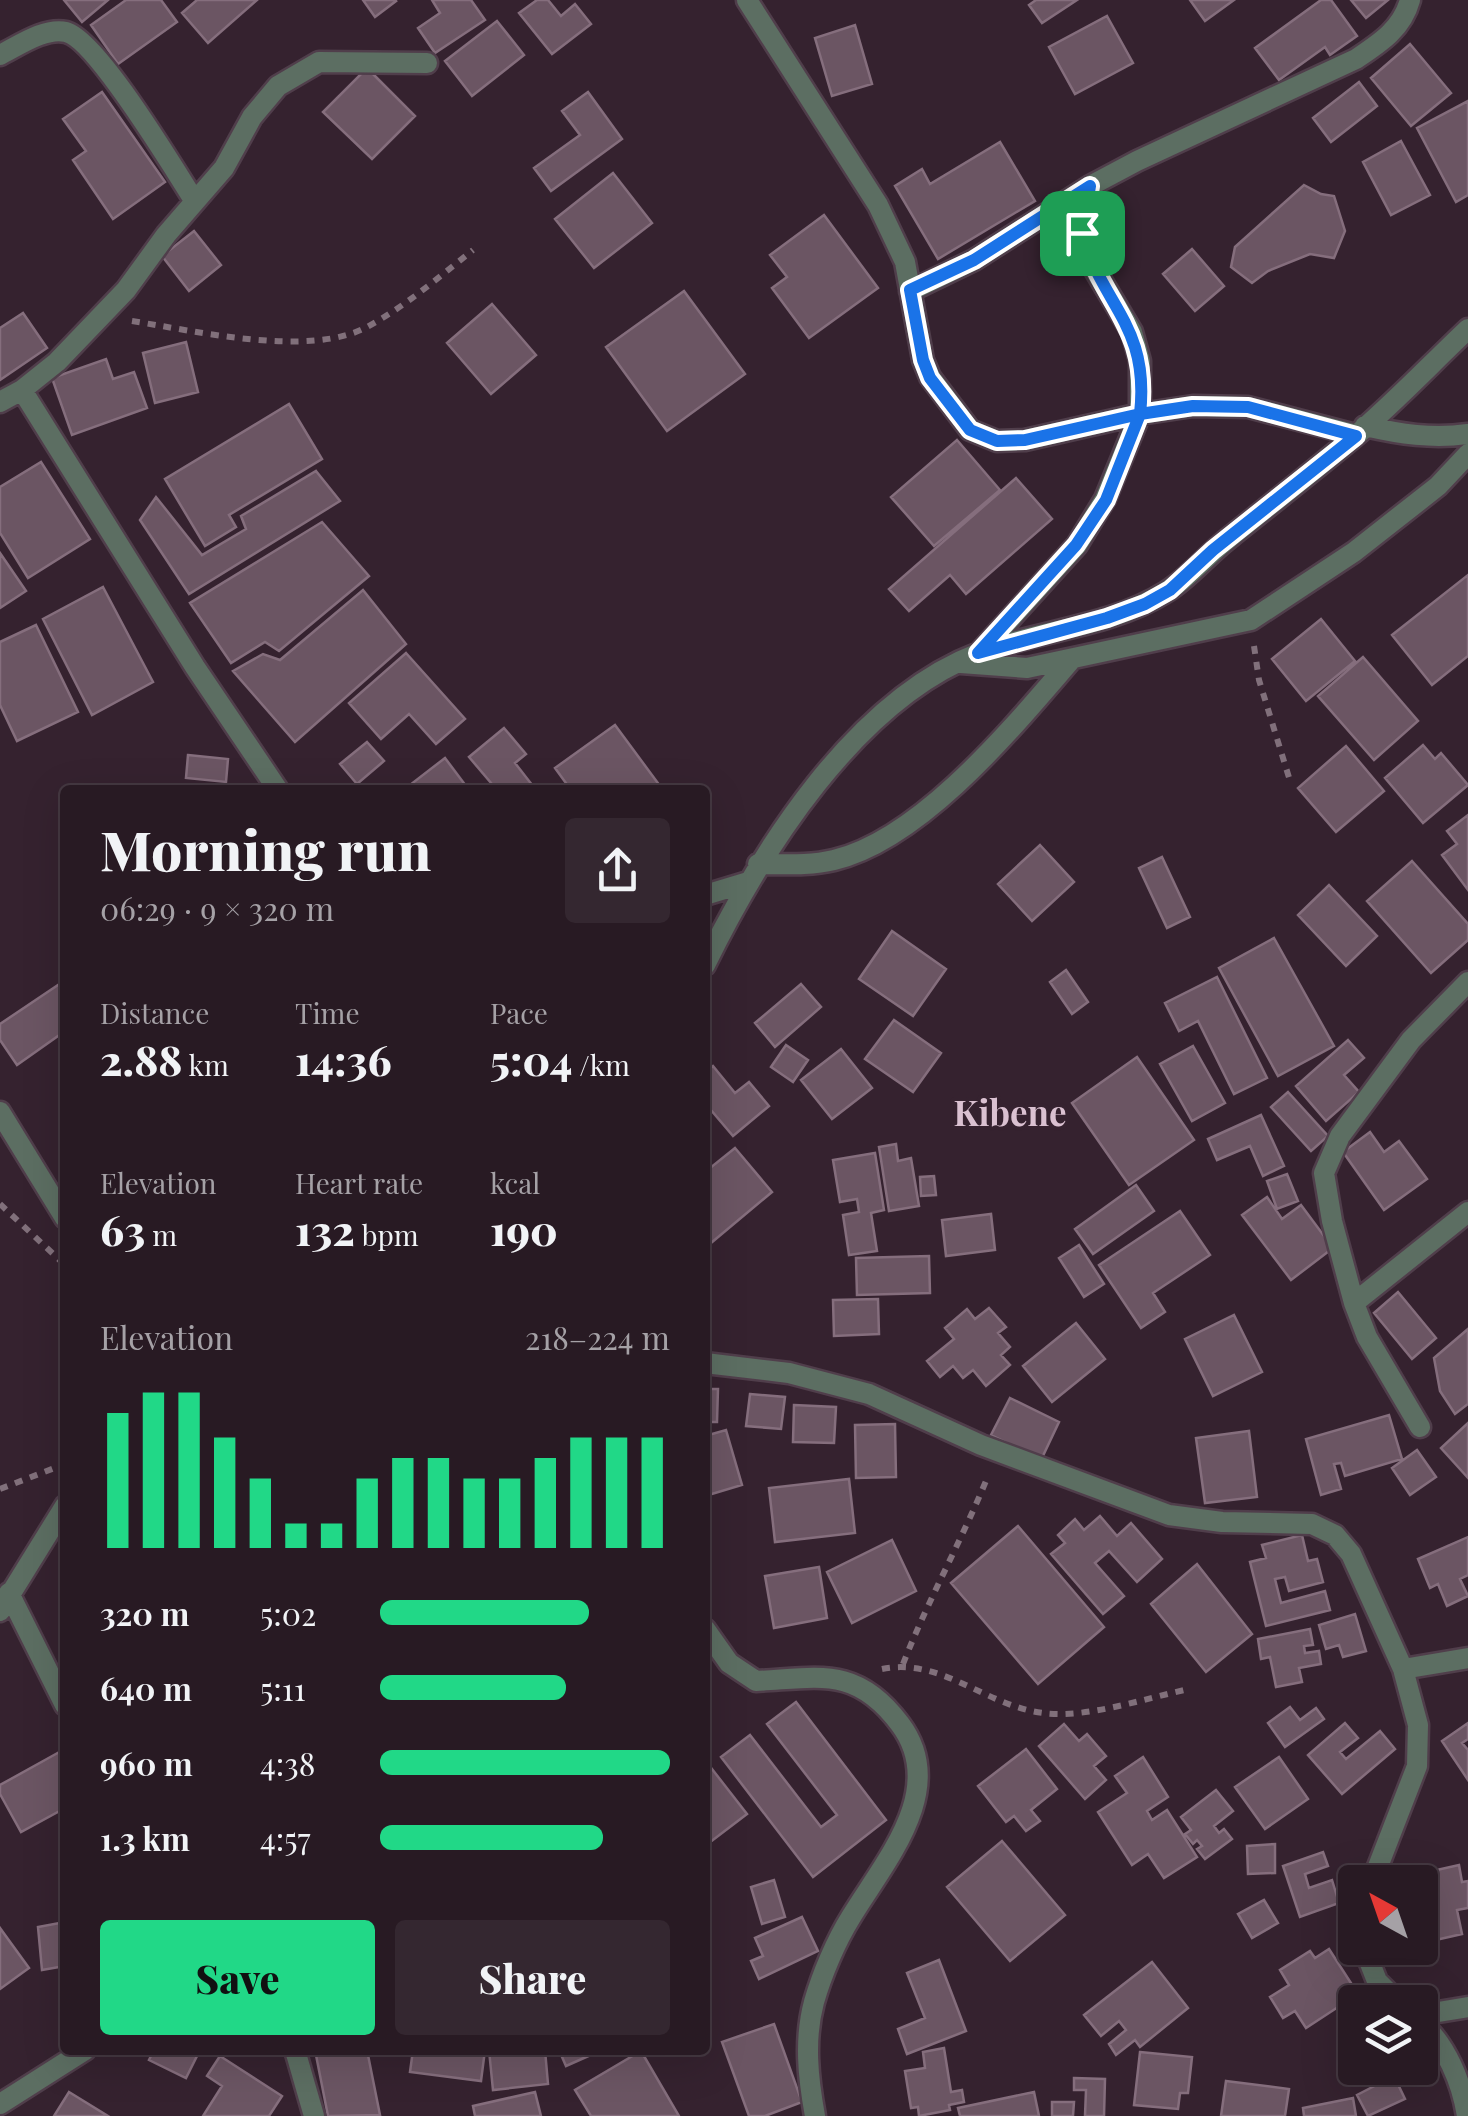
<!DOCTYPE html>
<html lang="en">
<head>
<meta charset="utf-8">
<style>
	body { margin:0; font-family:"Playfair Display",serif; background:#342730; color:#f1f3f6; height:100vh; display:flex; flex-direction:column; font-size:38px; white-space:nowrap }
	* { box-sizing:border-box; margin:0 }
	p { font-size:32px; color:#a5a1a6 }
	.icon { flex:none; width:55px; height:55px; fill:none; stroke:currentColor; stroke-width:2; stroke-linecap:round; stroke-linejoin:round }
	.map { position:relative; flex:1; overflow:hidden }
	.drawer { position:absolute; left:60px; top:785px; width:650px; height:1270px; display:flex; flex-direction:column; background:#281a23; border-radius:10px; box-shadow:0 10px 40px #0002,0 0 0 2px #443841 }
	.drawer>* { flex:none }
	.needle { width:65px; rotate:320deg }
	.controls { position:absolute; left:1338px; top:1865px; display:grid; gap:20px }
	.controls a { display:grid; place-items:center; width:100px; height:100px; border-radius:10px; background:#281a23; box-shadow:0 10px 40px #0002,0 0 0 2px #443841; font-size:50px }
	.pin { position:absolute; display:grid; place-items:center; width:85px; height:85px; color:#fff; margin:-42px; border-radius:20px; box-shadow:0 5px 15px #0006 }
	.round { display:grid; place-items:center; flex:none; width:105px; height:105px; border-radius:10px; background:#342730 }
	.summary { display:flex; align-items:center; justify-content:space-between; height:170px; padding:0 40px }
	h1 { font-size:55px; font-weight:800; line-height:75px }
	.stats { display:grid; grid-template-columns:repeat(3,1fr); gap:15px; height:170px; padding:10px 40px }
	.stats div { display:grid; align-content:center }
	.stats b { font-size:42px; font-weight:800 }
	.stats small { font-size:28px; font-weight:400 }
	.stats p { font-size:28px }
	.chart { height:280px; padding:20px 40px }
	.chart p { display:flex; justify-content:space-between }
	.chart svg { width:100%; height:180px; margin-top:10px; stroke:#21d887; stroke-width:6 }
	.cta { display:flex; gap:20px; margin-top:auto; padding:20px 40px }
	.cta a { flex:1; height:115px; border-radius:10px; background:#21d887; color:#111; font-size:40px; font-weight:800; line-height:115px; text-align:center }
	.cta a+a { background:#342730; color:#f1f3f6 }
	ul { padding:0 40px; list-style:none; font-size:32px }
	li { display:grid; grid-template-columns:160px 120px 1fr; align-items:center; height:75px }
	li i { height:25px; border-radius:12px; background:#21d887 }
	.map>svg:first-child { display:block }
	.building { fill:#6b5563; stroke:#856e7d; stroke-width:2.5 }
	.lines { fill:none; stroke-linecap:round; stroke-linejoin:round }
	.minor-casing { stroke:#503e4b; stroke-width:25 }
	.path { stroke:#81707b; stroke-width:6; stroke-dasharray:8 8; stroke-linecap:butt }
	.minor { stroke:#5c6e62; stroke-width:20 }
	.route-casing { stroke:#fff; stroke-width:20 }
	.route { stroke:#1a73e8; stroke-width:12 }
	.labels { text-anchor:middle; stroke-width:8; stroke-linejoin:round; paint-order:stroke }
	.quarter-label { font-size:35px; font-weight:bold; fill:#dac1d1; stroke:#35222f }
</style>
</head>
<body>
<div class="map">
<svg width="1468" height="2116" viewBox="0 0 1468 2116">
	<rect width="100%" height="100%" fill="#35222f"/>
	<path class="building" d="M 64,0 L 108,0 L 82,22 Z
		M 126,0 L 161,0 L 177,22 L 118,64 L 91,25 Z
		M 197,0 L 257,0 L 208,43 L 182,13 Z
		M 363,0 L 395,0 L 396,1 L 375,17 Z
		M 432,0 L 471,0 L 485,20 L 435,53 L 418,28 L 440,13 Z
		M 537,0 L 548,0 L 561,16 L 575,4 L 591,24 L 552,54 L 519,13 Z
		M 1036,0 L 1077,0 L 1042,23 L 1029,5 Z
		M 1190,0 L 1234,0 L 1205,21 Z
		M 1321,0 L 1331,0 L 1357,36 L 1330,55 L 1325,47 L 1279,80 L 1255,48 Z
		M 1351,0 L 1388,0 L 1366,18 Z
		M 1107,16 L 1133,63 L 1075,94 L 1049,47 Z
		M 497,21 L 524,55 L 472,96 L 445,61 Z
		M 855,25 L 872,84 L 832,96 L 815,38 Z
		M 1410,44 L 1451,93 L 1411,126 L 1371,78 Z
		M 367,68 L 415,116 L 372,159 L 323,112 Z
		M 1359,82 L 1377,106 L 1331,142 L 1313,118 Z
		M 102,92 L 165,182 L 113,219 L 73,160 L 86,151 L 63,119 Z
		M 588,92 L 622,139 L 551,191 L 534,168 L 580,135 L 562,111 Z
		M 1468,101 L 1468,195 L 1456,202 L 1417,128 Z
		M 1401,141 L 1430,195 L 1391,215 L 1363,162 Z
		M 1000,142 L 1035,201 L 938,259 L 895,186 L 922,169 L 930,184 Z
		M 613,173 L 652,223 L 594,268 L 555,219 Z
		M 1304,185 L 1321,194 L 1334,196 L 1345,231 L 1334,258 L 1310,254 L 1268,271 L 1252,283 L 1231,267 L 1235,247 Z
		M 824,215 L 878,288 L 809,338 L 772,288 L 787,277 L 770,255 Z
		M 194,231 L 221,265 L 189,291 L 162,256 Z
		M 1192,249 L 1224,286 L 1195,311 L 1163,274 Z
		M 684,291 L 745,374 L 667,431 L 606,347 Z
		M 492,304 L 536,355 L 491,394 L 447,343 Z
		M 23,313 L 47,348 L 0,380 L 0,328 Z
		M 186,342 L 198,392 L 155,403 L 143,353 Z
		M 106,359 L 113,379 L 134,372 L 147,408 L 72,435 L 52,378 Z
		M 289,404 L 322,459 L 229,515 L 236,527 L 205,546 L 165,479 Z
		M 957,440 L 1000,490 L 934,546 L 891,497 Z
		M 41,462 L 90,539 L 28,578 L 0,533 L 0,487 Z
		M 316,471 L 340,501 L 189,594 L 140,520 L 156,497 L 202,555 L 246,529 L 241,516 Z
		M 1016,478 L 1052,519 L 966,594 L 950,575 L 909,611 L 889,589 Z
		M 322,522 L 369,576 L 279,651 L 265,642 L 231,663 L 190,603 Z
		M 0,553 L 26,591 L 0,608 Z
		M 1468,575 L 1468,656 L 1432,685 L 1392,635 Z
		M 103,587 L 153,682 L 92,715 L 43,619 Z
		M 363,590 L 406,644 L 295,742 L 233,671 L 263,654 L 280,660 Z
		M 1321,619 L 1355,661 L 1306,701 L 1272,659 Z
		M 36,625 L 78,712 L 17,741 L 0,705 L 0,642 Z
		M 406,653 L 465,719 L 436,744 L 409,714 L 381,739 L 349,703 Z
		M 1363,657 L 1418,721 L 1374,760 L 1318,696 Z
		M 615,725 L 663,790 L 571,790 L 555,768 Z
		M 504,728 L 526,754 L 515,763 L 536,790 L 497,790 L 469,757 Z
		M 367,742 L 384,761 L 357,784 L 340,764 Z
		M 1423,745 L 1435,759 L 1441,753 L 1468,785 L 1423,823 L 1385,778 Z
		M 1346,746 L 1384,791 L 1336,832 L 1298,788 Z
		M 188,755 L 228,759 L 226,782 L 186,778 Z
		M 445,758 L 469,790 L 408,790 L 406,788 Z
		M 1468,815 L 1468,890 L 1442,855 L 1457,844 L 1447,831 Z
		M 1040,845 L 1074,882 L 1032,921 L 998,884 Z
		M 1162,857 L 1190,917 L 1167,928 L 1139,868 Z
		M 1412,861 L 1468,924 L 1468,940 L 1431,973 L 1367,901 Z
		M 1329,885 L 1377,936 L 1346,966 L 1298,915 Z
		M 892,931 L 946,969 L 913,1016 L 859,979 Z
		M 1274,938 L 1334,1046 L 1278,1076 L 1219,968 Z
		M 1066,970 L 1088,1002 L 1072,1014 L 1050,982 Z
		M 1217,977 L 1267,1078 L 1234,1094 L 1198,1021 L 1179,1031 L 1165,1003 Z
		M 61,983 L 65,989 L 65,1031 L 17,1065 L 0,1040 L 0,1024 Z
		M 801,984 L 821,1007 L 775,1047 L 755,1023 Z
		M 894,1020 L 941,1053 L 913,1092 L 865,1059 Z
		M 1348,1040 L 1364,1058 L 1344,1075 L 1359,1092 L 1326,1121 L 1296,1086 Z
		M 786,1045 L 808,1060 L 793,1082 L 771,1067 Z
		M 1193,1046 L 1225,1103 L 1192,1121 L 1160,1064 Z
		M 841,1049 L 872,1088 L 832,1119 L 801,1080 Z
		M 1137,1057 L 1194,1140 L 1129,1185 L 1072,1103 Z
		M 713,1066 L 735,1093 L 749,1082 L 769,1106 L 733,1136 L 705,1103 L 705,1073 Z
		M 1288,1092 L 1328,1136 L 1311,1151 L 1271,1107 Z
		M 1261,1115 L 1284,1166 L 1263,1176 L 1250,1146 L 1217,1160 L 1208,1139 Z
		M 1370,1132 L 1384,1152 L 1399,1141 L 1427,1179 L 1384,1210 L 1343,1152 Z
		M 896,1144 L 898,1161 L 911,1158 L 919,1206 L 889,1211 L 879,1147 Z
		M 735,1148 L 772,1192 L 705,1248 L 705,1172 Z
		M 875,1153 L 884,1210 L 871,1213 L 877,1251 L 849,1255 L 843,1215 L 859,1212 L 857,1199 L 840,1202 L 833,1160 Z
		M 1287,1174 L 1298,1201 L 1277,1209 L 1267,1181 Z
		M 934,1176 L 936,1195 L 921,1196 L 920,1177 Z
		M 1136,1185 L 1154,1211 L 1093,1254 L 1075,1229 Z
		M 1267,1197 L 1282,1219 L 1301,1205 L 1333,1248 L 1291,1280 L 1242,1215 Z
		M 1180,1211 L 1210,1255 L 1153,1293 L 1165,1312 L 1141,1328 L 1099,1265 Z
		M 991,1214 L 995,1250 L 946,1256 L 942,1220 Z
		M 1079,1245 L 1104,1284 L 1084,1297 L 1059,1258 Z
		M 929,1256 L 930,1293 L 857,1295 L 856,1258 Z
		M 1398,1292 L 1436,1338 L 1412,1359 L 1374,1313 Z
		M 878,1299 L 879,1334 L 834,1336 L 833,1300 Z
		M 989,1308 L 1006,1327 L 998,1333 L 1010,1347 L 1001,1355 L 1010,1365 L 986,1386 L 973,1370 L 963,1378 L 953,1366 L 940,1377 L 927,1361 L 954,1339 L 945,1328 L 967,1309 L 975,1319 Z
		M 1234,1315 L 1262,1372 L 1213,1396 L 1185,1339 Z
		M 1076,1323 L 1105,1359 L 1052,1402 L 1023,1366 Z
		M 1468,1329 L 1468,1404 L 1455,1414 L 1440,1391 L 1434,1358 Z
		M 705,1389 L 718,1389 L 717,1422 L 705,1422 Z
		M 750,1394 L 785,1397 L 781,1429 L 746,1426 Z
		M 1010,1398 L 1059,1422 L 1041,1460 L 991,1435 Z
		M 794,1405 L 836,1407 L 834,1443 L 793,1442 Z
		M 1389,1415 L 1402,1459 L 1345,1476 L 1341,1463 L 1334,1464 L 1341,1489 L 1321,1495 L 1306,1439 Z
		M 1468,1423 L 1468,1478 L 1441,1448 Z
		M 895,1424 L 896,1477 L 856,1478 L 855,1425 Z
		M 726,1430 L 742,1485 L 705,1496 L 705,1436 Z
		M 1249,1431 L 1257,1497 L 1205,1503 L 1196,1438 Z
		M 1417,1450 L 1436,1477 L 1410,1495 L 1392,1468 Z
		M 849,1479 L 855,1533 L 775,1542 L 769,1488 Z
		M 1100,1516 L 1117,1536 L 1131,1523 L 1162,1559 L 1137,1582 L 1109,1551 L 1095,1563 L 1124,1596 L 1103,1614 L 1051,1554 L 1065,1543 L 1058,1535 L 1075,1519 L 1084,1530 Z
		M 1018,1526 L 1104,1627 L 1038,1684 L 951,1583 Z
		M 1302,1535 L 1308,1561 L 1317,1559 L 1323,1582 L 1289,1591 L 1285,1577 L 1275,1579 L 1281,1603 L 1325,1591 L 1330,1610 L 1266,1626 L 1250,1562 L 1266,1558 L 1262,1545 Z
		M 1468,1537 L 1468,1575 L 1460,1579 L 1468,1596 L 1447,1606 L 1438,1584 L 1430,1588 L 1418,1559 Z
		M 892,1540 L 916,1591 L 852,1623 L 827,1572 Z
		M 1197,1564 L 1252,1634 L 1206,1672 L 1151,1604 Z
		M 819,1567 L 827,1618 L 774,1628 L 765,1576 Z
		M 1355,1614 L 1366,1651 L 1343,1657 L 1339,1645 L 1326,1649 L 1319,1625 Z
		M 1310,1629 L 1313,1645 L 1304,1646 L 1305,1653 L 1319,1651 L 1321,1664 L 1299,1668 L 1302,1682 L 1276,1687 L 1270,1657 L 1261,1659 L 1258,1639 Z
		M 796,1702 L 886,1820 L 813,1877 L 721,1757 L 750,1735 L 821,1827 L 837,1815 L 767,1724 Z
		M 1290,1707 L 1300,1720 L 1316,1708 L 1324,1719 L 1285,1747 L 1268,1723 Z
		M 1345,1723 L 1358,1738 L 1340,1752 L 1346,1759 L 1380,1731 L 1395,1749 L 1342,1794 L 1308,1755 Z
		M 1468,1723 L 1468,1739 L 1462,1743 L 1468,1750 L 1468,1780 L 1442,1741 Z
		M 1064,1724 L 1079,1741 L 1087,1734 L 1106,1756 L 1094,1766 L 1106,1780 L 1085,1799 L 1039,1746 Z
		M 1026,1749 L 1057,1789 L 1031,1810 L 1040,1821 L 1026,1831 L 1014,1816 L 1006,1822 L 978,1786 Z
		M 63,1750 L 65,1808 L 21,1832 L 0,1794 L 0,1785 Z
		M 1143,1757 L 1168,1797 L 1147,1811 L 1152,1820 L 1167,1810 L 1197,1857 L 1164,1878 L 1148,1854 L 1132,1865 L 1098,1812 L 1127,1793 L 1115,1776 Z
		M 1279,1757 L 1308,1799 L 1265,1829 L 1235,1787 Z
		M 705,1760 L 747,1814 L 705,1846 Z
		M 1216,1790 L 1233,1811 L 1214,1826 L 1219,1833 L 1224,1829 L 1232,1839 L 1205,1859 L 1197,1849 L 1202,1846 L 1197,1840 L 1193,1844 L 1185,1834 L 1191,1830 L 1181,1817 Z
		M 1002,1841 L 1065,1915 L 1010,1961 L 947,1887 Z
		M 1275,1844 L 1275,1873 L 1248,1874 L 1247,1846 Z
		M 1323,1852 L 1328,1866 L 1305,1874 L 1309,1888 L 1332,1880 L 1339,1903 L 1300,1917 L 1283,1866 Z
		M 1459,1865 L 1462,1882 L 1468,1881 L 1468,1908 L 1457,1910 L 1462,1934 L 1427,1942 L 1421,1912 L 1437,1909 L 1434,1896 L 1420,1900 L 1420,1882 L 1411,1882 L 1410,1876 Z
		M 774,1880 L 785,1917 L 762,1924 L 751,1887 Z
		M 1264,1900 L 1278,1923 L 1252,1938 L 1238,1914 Z
		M 802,1917 L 818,1951 L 759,1979 L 751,1961 L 763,1956 L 755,1938 Z
		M 65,1922 L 65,1966 L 42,1970 L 38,1927 Z
		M 0,1928 L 29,1968 L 0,1989 Z
		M 1329,1949 L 1358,1994 L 1306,2028 L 1295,2011 L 1283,2018 L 1270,1997 L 1289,1985 L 1280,1970 L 1310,1951 L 1315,1958 Z
		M 939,1960 L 966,2031 L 907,2054 L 898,2029 L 925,2018 L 907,1973 Z
		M 1152,1962 L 1188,2008 L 1140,2047 L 1135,2040 L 1116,2055 L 1109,2044 L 1126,2030 L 1119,2021 L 1101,2036 L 1084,2015 Z
		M 774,2024 L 802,2102 L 765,2116 L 749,2116 L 722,2042 Z
		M 944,2048 L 951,2092 L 962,2090 L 964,2102 L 949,2105 L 950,2110 L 919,2116 L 918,2107 L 911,2108 L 905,2071 L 925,2068 L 923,2052 Z
		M 154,2050 L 200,2050 L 186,2078 L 149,2060 Z
		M 315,2050 L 367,2050 L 380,2115 L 328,2116 Z
		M 413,2050 L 485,2050 L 481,2081 L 410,2072 Z
		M 489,2050 L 545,2050 L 548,2084 L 493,2090 Z
		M 559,2050 L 602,2050 L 566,2066 Z
		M 641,2051 L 679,2116 L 591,2116 L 575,2090 Z
		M 1140,2052 L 1192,2057 L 1188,2093 L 1180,2093 L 1178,2109 L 1134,2105 Z
		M 220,2056 L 282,2096 L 269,2116 L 203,2116 L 222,2086 L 207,2076 Z
		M 1394,2076 L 1405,2099 L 1368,2116 L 1357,2095 Z
		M 1074,2078 L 1105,2079 L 1104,2116 L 1085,2116 L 1086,2090 L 1074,2090 Z
		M 1226,2081 L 1289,2089 L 1285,2116 L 1221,2116 Z
		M 69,2092 L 108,2116 L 54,2116 Z
		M 535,2092 L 541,2116 L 475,2116 L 473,2106 Z
		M 1034,2092 L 1039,2116 L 960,2116 L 958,2108 Z
		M 1353,2098 L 1356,2116 L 1304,2116 L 1303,2108 Z
		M 1052,2102 L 1074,2102 L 1073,2116 L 1052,2116 Z"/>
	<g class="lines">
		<g class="minor-casing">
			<path id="minor" d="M 747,0 L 878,205 L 905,262 L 923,360 L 930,377 L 970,430 L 997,441 L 1025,440 L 1140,414 L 1193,406 L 1248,407 L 1356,435
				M 0,55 C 18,46 45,27 66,32 C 97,40 174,169 194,200
				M 910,291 L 974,260 L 1090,186 L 1137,161 L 1356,59 C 1380,43 1402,29 1410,0
				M 22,390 L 195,667 L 278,790
				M 0,402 L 22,390 L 57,362 L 126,290 L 166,235 L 224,168 L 252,117 L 278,86 L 319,62 L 427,63
				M 1365,426 C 1400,434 1432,439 1468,434
				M 980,652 L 1077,545 L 1105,499 L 1140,414 L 1140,361 L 1132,332 L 1089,260 L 1082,233 L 1090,186
				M 961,663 L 1027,668 L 1251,620 L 1354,552 L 1438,486 L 1468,454
				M 758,864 C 784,864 809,866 834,860 C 922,839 1014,726 1071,660
				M 705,895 L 748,882
				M 705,965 C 761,851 855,700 979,653 C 1040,630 1110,627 1166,592 C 1189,578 1207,555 1229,538 C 1270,505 1312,472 1353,438 C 1393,404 1430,365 1468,329
				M 0,1112 L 65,1218
				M 1354,1303 L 1468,1212
				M 705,1363 L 789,1373 L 869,1394 L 981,1445 L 1169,1515 L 1222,1522 L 1312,1524 L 1335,1535 L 1351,1554 L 1403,1669 L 1418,1725 L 1417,1766 L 1372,1882
				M 1420,1427 L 1367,1337 L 1354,1303 L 1332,1221 L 1324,1173 L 1340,1136 L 1411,1040 L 1468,982
				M 9,1593 L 65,1705
				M 0,1611 L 65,1506
				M 705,1629 L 729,1663 L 756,1681 C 818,1678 856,1665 900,1724 C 949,1789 885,1861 851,1917 C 836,1941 822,1974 814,2002 C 804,2039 808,2078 815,2116
				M 1403,1669 L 1468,1658
				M 1364,1948 L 1377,1981 L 1398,2002
				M 1420,2015 L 1468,2007
				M 1420,2022 C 1446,2044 1462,2083 1467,2116
				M 295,2050 L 314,2116
				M 0,2104 L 85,2050"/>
		</g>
		<path class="path" d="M 132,321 C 196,331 309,358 367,327 C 406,306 439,277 473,250
			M 1254,646 L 1259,680 L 1291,784
			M 0,1204 L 65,1265
			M 0,1489 L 65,1464
			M 903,1664 C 928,1600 962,1540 988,1476
			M 882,1669 C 941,1657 986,1706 1043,1713 C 1086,1719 1146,1698 1189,1689"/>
		<use href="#minor" class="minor"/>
	</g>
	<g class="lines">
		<g class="route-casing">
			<path id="route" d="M 1082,233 L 1090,186 L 974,260 L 910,290 L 923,360 L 930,378 L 970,430 L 997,441 L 1025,440 L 1140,414 L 1106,500 L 1076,545 L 978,653 L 1107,618 L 1145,604 L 1170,590 L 1213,550 L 1356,436 L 1248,407 L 1193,406 L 1140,414 C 1150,325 1102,306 1082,233"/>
		</g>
		<use href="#route" class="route"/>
	</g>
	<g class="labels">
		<g class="quarter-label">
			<text x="1010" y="1126">Kibene</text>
		</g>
	</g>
</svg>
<div class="controls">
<a><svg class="needle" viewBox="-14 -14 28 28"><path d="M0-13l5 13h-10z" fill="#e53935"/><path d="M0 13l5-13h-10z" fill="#a5a1a6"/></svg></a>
<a><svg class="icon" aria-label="layers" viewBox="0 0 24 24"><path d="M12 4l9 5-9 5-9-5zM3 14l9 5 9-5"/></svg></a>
</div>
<div class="pin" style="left:1082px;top:233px;background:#1e9e55"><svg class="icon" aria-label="arrive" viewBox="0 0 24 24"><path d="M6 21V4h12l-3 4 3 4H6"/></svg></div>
<section class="drawer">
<div class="summary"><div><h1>Morning run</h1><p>06:29 · 9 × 320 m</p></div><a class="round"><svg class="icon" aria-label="share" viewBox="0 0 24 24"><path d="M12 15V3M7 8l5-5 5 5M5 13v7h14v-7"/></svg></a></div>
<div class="stats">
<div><p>Distance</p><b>2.88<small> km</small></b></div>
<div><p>Time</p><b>14:36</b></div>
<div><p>Pace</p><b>5:04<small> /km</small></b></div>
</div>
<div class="stats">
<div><p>Elevation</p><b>63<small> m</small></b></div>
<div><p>Heart rate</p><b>132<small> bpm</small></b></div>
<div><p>kcal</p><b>190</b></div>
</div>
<div class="chart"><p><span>Elevation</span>218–224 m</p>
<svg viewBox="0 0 160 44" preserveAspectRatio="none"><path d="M5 44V11M15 44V6M25 44V6M35 44V17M45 44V27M55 44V38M65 44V38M75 44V27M85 44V22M95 44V22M105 44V27M115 44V27M125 44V22M135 44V17M145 44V17M155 44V17"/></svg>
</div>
<ul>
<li><b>320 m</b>5:02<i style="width:72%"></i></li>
<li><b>640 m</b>5:11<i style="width:64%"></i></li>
<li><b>960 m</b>4:38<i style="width:100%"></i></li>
<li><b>1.3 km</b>4:57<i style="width:77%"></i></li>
</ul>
<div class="cta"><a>Save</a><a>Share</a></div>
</section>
</div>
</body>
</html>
